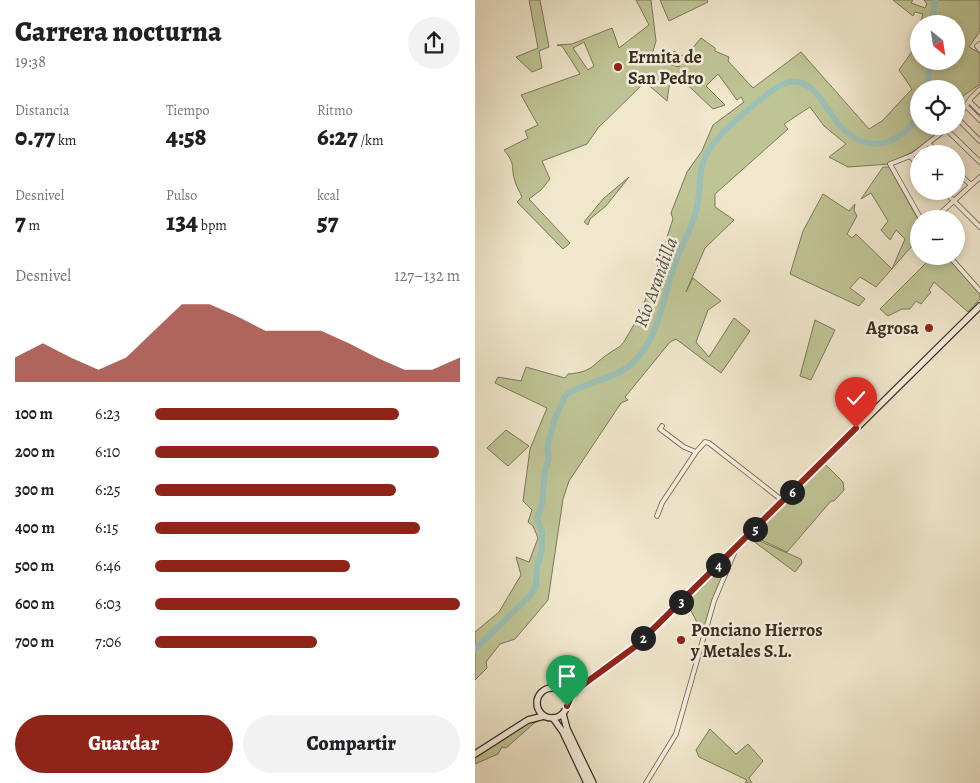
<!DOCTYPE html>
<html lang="es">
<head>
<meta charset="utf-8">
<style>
	body { margin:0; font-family:Alegreya,serif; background:#f2f2f2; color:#202124; height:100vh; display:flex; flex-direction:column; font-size:19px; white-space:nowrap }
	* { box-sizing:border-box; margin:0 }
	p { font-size:16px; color:#757577 }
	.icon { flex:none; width:28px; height:28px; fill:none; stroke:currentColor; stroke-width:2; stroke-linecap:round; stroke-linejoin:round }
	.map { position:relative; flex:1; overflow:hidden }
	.details { display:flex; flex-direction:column; background:#fff; width:475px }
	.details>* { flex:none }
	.needle { width:32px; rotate:150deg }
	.controls { position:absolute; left:435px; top:15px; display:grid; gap:10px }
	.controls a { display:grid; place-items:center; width:55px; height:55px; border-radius:50%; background:#fff; box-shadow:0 2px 8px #0003; font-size:25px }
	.pin { position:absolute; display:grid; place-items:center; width:42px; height:42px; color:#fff; margin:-51px -21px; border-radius:50% 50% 50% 0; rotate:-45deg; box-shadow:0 0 5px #0007 }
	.pin .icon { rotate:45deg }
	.km { position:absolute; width:25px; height:25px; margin:-12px; border-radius:50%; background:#222; color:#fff; font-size:14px; line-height:25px; text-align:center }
	.round { display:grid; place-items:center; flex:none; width:52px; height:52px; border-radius:26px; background:#f2f2f2 }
	.overview { display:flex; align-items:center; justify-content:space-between; height:85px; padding:0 15px }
	h1 { font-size:28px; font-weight:800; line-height:38px }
	.figures { display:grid; grid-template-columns:repeat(3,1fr); gap:8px; height:85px; padding:5px 15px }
	.figures div { display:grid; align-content:center }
	.figures b { font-size:25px; font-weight:800 }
	.figures small { font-size:14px; font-weight:400 }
	.figures p { font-size:14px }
	.chart { height:140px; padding:10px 15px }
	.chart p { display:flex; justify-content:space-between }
	.chart svg { width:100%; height:90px; margin-top:5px; fill:#8f2418; opacity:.7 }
	.button { display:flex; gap:10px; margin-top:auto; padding:10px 15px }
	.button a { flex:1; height:58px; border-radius:30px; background:#8f2418; color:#fff; font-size:20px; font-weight:800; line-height:58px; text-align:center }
	.button a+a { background:#f2f2f2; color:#202124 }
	ul { padding:0 15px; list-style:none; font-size:16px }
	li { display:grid; grid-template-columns:80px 60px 1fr; align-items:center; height:38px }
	li i { height:12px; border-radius:6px; background:#8f2418 }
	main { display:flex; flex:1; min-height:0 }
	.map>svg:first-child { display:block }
	.green { fill:#bfc495; stroke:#7a785c; fill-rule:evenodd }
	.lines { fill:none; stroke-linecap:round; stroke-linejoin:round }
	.river { stroke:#9bc0b6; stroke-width:6 }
	.street-casing { stroke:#655c4d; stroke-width:5.5 }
	.secondary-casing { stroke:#362d22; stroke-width:8 }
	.street { stroke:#f6efde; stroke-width:4 }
	.secondary { stroke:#f6efde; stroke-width:5.5 }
	.route-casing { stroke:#fff; stroke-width:10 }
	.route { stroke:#8f2418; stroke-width:6 }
	.poi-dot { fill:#8f2418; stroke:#f6efde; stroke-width:2 }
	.labels { text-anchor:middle; stroke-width:5; stroke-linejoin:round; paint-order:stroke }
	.poi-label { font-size:18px; font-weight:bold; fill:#362d22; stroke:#f6efde; text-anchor:start }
	.water-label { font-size:19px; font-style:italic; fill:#4f5247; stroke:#f6efde }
</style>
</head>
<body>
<main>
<section class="details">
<div class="overview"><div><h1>Carrera nocturna</h1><p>19:38</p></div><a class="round"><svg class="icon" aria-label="share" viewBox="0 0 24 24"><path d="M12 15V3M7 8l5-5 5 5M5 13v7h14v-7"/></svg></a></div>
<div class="figures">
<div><p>Distancia</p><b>0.77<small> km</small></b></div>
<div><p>Tiempo</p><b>4:58</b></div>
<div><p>Ritmo</p><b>6:27<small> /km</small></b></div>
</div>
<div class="figures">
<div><p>Desnivel</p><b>7<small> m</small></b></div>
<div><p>Pulso</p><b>134<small> bpm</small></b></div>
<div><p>kcal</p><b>57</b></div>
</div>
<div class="chart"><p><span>Desnivel</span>127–132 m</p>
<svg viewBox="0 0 160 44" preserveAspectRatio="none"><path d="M0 44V32L10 25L20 32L30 38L40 32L50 19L60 6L70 6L80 12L90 19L100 19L110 19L120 25L130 32L140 38L150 38L160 32V44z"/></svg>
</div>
<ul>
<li><b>100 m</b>6:23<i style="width:80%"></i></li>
<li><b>200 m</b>6:10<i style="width:93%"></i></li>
<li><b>300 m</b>6:25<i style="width:79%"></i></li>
<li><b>400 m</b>6:15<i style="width:87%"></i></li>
<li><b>500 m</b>6:46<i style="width:64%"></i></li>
<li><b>600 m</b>6:03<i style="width:100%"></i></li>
<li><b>700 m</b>7:06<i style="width:53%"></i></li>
</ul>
<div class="button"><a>Guardar</a><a>Compartir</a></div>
</section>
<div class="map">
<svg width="505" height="783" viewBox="0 0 505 783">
	<rect width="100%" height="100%" fill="#f1e7cd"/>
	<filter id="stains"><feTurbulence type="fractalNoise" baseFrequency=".004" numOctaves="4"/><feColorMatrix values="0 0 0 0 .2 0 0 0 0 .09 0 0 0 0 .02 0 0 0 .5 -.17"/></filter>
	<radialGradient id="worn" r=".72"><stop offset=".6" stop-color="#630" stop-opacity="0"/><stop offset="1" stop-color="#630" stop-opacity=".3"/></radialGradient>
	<path class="green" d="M 54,0 L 65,0 L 74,47 L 64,51 L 67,68 L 57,72 L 41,57 L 63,48 Z
		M 161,0 L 176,0 L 181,41 L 176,58 L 204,67 L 206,62 L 197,55 L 199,51 L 210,57 L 226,38 L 240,48 L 240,51 L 254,57 L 253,61 L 278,88 L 326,52 L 394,129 L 407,121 L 437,89 L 424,70 L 444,42 L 444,61 L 481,61 L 481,24 L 445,24 L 448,14 L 440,12 L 438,16 L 418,0 L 438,0 L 436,3 L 450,8 L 452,4 L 449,0 L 505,0 L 505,31 L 494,47 L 505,53 L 505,84 L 488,96 L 481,116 L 481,89 L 444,89 L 444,126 L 470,126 L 448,146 L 415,164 L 373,167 L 354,157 L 371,144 L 349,126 L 335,107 L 309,124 L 313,129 L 240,194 L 240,207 L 259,220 L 230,248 L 211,292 L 218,278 L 246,301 L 233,310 L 221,342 L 234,357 L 259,318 L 275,331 L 246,373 L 201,339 L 195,342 L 150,397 L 153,400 L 146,403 L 94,481 L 88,499 L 73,600 L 40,639 L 25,644 L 11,662 L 12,668 L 0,680 L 0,632 L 24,612 L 46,575 L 41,557 L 54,562 L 63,538 L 58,526 L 53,522 L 57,510 L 48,501 L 55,449 L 72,408 L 20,383 L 23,377 L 46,381 L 51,367 L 90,378 L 93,374 C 119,372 117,364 136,352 C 142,348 146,347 150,340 C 173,304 184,260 198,219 L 196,213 L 212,172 L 227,151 L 238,125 L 269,102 L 266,97 L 262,100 L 243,74 L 231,86 L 250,105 L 238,109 L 202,75 L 194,87 L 192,101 L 170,82 L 123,128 L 112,144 L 67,161 L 75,179 L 66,190 L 54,199 L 95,243 L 88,249 L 42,202 L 47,197 C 45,192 41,186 40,181 C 35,167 42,166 29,150 L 53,138 L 50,131 L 63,125 L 46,95 L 105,74 L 87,46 L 82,45 L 97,44 L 137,28 L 144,48 L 174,25 ZM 109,42 L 119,66 L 113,70 L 98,48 Z
		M 185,0 L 232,0 L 233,2 L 194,21 Z
		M 408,167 L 414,167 L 444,221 L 444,238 L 401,287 L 385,277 L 375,288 L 390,299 L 384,306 L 315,274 L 328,231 L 348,194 L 374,211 L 380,204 L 379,210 L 382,216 L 372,234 L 377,238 L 381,234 L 417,269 L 430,239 L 421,230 L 415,240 L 406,230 L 413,221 L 396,193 L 386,199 Z
		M 154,177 L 131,206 L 115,219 L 113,225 L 109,222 L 128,199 Z
		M 458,256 L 471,256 L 505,294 L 505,299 L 493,312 L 459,282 L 454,290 L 456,292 L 446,304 L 441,301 L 435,309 L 427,309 L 413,316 L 405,309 Z
		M 340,320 L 360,330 L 336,380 L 325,376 Z
		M 31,430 L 54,446 L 33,466 L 12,448 Z
		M 351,465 L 368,482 L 369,490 L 359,501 L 356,501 L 312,552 L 278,536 L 348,466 Z
		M 280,539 L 326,559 L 327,563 L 320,572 L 277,540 Z
		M 254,559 L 254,560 L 228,634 L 211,601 Z
		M 65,720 L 58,724 L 31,748 L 27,747 L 23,754 L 0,764 L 0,758 L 55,722 Z
		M 235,729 L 261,754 L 273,744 L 288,761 L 274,778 L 277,783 L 270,783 L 272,780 L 224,757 L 221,750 Z"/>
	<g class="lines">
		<path class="river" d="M 457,24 L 460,0
			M 452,89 L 455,61
			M 0,649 L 56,595 L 61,586 L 62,566 L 67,550 L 67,532 L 62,518 L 67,504 L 70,470 L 74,458 L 72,448 L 80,418 L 90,396 C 108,382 141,379 158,363 C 185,335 188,298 200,263 C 207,244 218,227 222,207 C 226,190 223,170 231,155 C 242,134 271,111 290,96 C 299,89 311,79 324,82 C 343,87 353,112 365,126 C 393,155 423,146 444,116"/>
		<g class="street-casing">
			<path id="street" d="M 505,44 L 502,46 L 505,50
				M 495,102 L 505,112
				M 492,107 L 505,120
				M 482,118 L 505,141
				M 481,120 L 496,98 L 505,89
				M 472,130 L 505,162
				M 454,144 L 464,154
				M 435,156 L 444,166
				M 481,171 L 496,185
				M 469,191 L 505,227
				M 446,219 L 415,164 L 438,155 L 475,126
				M 459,219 L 505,177
				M 474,256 L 505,291
				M 187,426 L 185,429 L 209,447 L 221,452 L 230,442 L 234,443 L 308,501
				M 182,516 L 187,503 L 221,452
				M 171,783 L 201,734 L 239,601 L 260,551"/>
		</g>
		<g class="secondary-casing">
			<path id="secondary" d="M62 703a15 15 0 1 1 30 0a15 15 0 1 1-30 0Z
				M 92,701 L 106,685 L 161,646 L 505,306
				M 88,714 L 92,729 L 118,783
				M 78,718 L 88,732 L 112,783
				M 0,754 L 53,720 L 69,716"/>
		</g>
		<use href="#street" class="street"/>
		<use href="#secondary" class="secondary"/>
	</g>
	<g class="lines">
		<g class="route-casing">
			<path id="route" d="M 92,706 L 98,692 L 161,646 L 381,428"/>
		</g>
		<use href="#route" class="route"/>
	</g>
	<g class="poi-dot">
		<circle cx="143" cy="67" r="5"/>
		<circle cx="454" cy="328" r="5"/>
		<circle cx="206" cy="640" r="5"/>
	</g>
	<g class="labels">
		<g class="poi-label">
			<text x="153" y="63">Ermita de<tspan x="153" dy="21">San Pedro</tspan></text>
			<text x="444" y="334" text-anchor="end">Agrosa</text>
			<text x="216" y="636">Ponciano Hierros<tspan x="216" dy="21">y Metales S.L.</tspan></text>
		</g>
		<g class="water-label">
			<text transform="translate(180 282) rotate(-70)" y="7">Río Arandilla</text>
		</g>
	</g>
	<rect width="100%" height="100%" filter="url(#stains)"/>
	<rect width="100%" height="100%" fill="url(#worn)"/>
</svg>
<div class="controls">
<a><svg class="needle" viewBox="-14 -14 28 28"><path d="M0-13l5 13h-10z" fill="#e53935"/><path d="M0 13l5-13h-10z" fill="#757577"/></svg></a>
<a><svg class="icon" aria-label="locate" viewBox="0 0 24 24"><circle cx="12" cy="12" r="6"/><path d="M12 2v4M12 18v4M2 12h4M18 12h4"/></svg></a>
<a>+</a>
<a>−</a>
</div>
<div class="pin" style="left:92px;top:706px;background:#1e9e55"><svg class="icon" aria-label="arrive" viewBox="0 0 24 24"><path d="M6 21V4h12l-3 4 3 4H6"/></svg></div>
<div class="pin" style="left:381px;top:428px;background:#d93025"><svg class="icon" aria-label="check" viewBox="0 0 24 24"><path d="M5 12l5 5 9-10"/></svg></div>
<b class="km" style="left:168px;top:638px">2</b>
<b class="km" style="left:206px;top:602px">3</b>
<b class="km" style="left:243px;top:565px">4</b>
<b class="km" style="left:280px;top:529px">5</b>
<b class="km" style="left:317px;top:492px">6</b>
</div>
</main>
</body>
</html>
